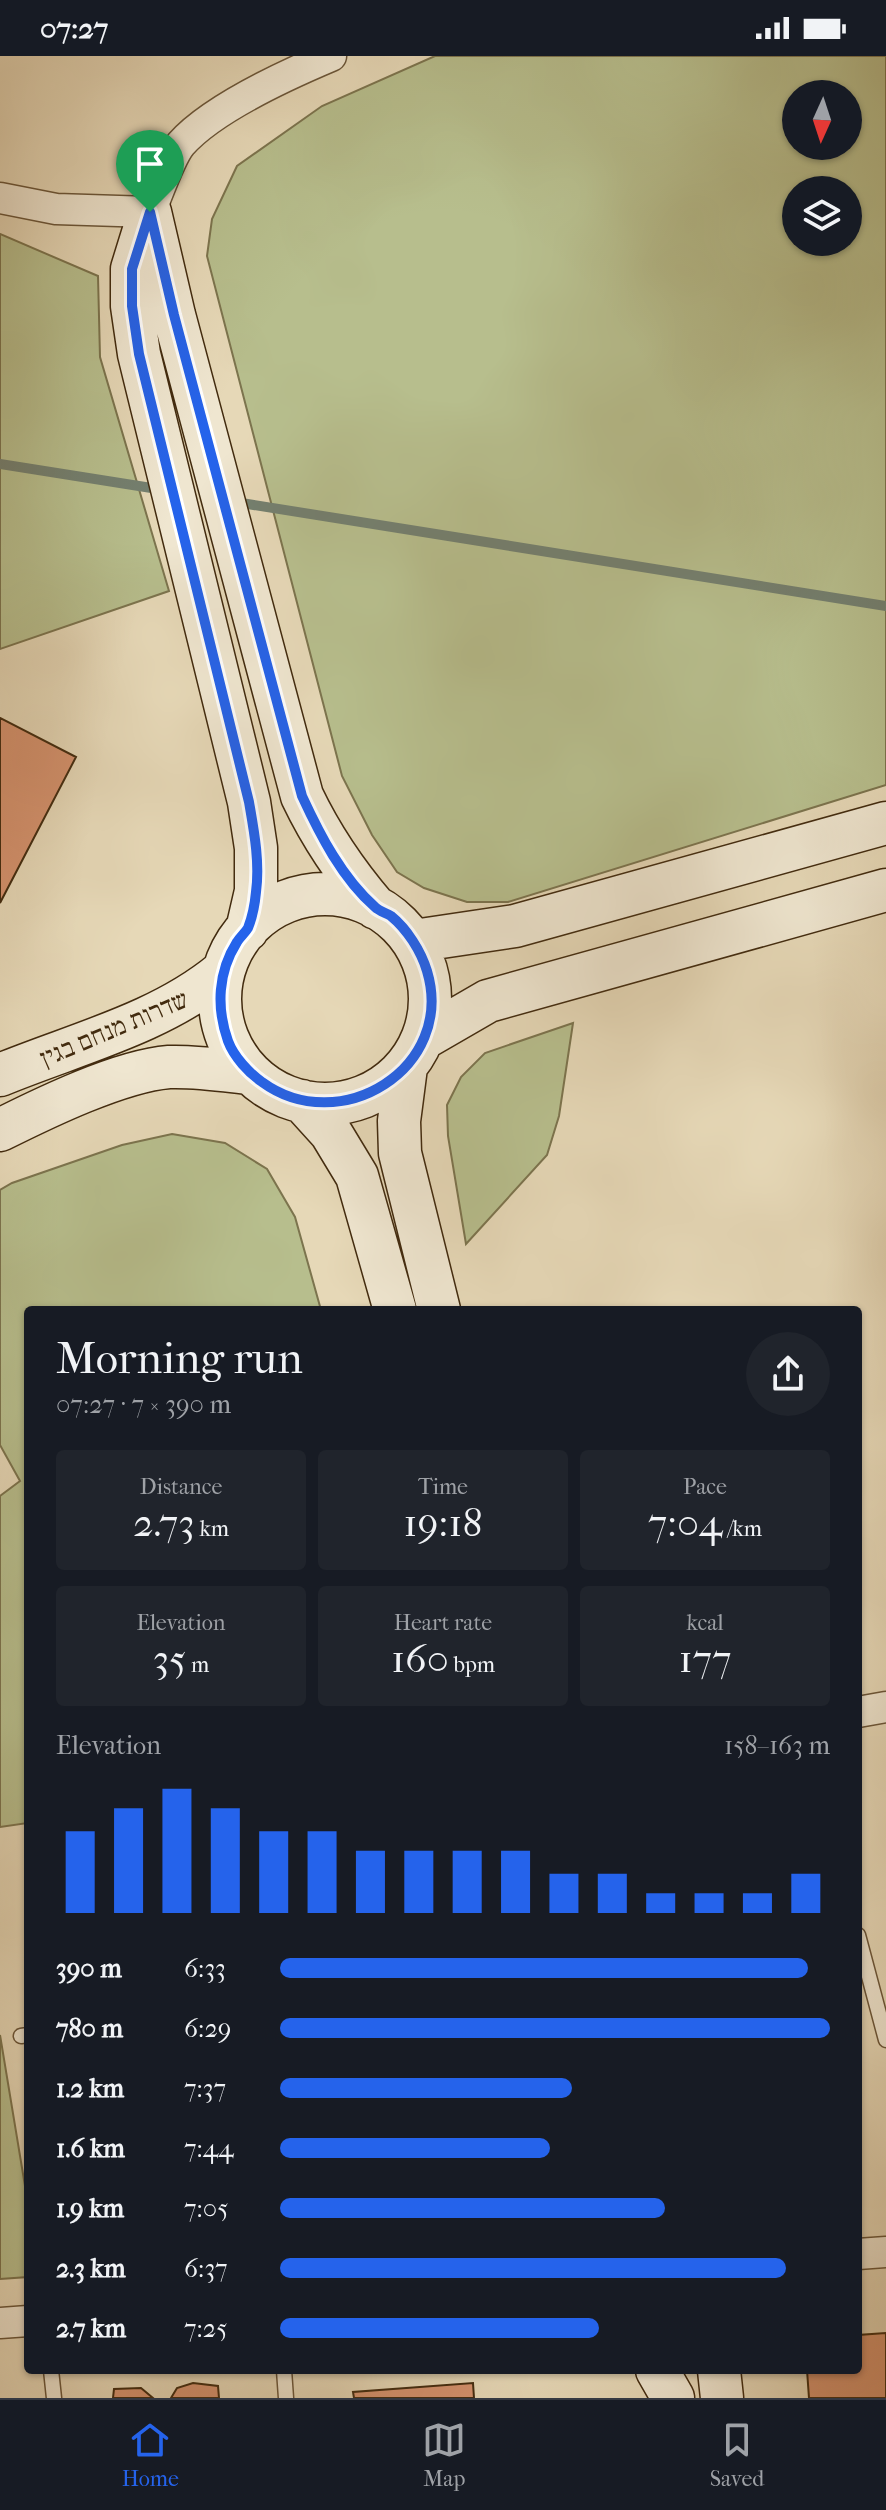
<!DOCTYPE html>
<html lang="en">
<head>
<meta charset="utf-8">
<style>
	body { margin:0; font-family:"IM FELL French Canon","Frank Ruhl Libre",serif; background:#20242c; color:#f1f3f6; height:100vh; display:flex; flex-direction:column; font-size:30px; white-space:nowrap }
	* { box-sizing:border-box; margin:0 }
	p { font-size:26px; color:#9ea1a6 }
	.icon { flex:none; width:44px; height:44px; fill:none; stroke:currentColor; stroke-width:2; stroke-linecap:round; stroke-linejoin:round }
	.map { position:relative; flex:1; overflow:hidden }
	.details { position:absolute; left:24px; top:1250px; width:838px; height:1068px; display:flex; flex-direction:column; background:#171b24; border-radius:8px; box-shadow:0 2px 6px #0004 }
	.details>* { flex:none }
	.needle { width:52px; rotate:183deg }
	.fabs { position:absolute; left:782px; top:24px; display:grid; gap:16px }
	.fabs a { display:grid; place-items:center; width:80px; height:80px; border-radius:50%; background:#171b24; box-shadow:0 2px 6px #0004; font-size:40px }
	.pin { position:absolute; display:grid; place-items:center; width:68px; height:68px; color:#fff; margin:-82px -34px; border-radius:50% 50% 50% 0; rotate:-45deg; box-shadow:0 0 8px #0007 }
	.pin .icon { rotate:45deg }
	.round { display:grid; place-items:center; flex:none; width:84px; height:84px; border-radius:42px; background:#20242c }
	.overview { display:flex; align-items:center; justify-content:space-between; height:136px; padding:0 32px }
	h1 { font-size:44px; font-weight:600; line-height:60px }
	.figures { display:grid; grid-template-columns:repeat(3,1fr); gap:12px; height:136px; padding:8px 32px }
	.figures div { display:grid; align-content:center; border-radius:8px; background:#20242c; text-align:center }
	.figures b { font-size:40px; font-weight:600 }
	.figures small { font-size:22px; font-weight:400 }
	.figures p { font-size:22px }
	.chart { height:224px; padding:16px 32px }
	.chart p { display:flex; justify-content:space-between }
	.chart svg { width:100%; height:144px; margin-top:8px; stroke:#2563eb; stroke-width:6 }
	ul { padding:0 32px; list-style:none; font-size:26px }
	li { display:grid; grid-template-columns:128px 96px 1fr; align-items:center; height:60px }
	li i { height:20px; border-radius:10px; background:#2563eb }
	.status { display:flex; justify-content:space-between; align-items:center; height:56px; padding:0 40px; background:#171b24; direction:ltr }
	.status svg { height:22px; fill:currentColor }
	.tabs { display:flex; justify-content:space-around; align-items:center; height:112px; border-top:2px solid #363941; background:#171b24; font-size:22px; color:#9ea1a6 }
	.tabs a { display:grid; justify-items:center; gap:4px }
	.tabs .current { color:#2563eb }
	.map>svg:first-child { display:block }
	.green { fill:#b7be8d; stroke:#7c744e; stroke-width:2; fill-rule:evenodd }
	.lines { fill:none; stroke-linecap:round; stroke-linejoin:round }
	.stream { stroke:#748070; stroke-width:10 }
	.building { fill:#d5926e; stroke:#422b0f; stroke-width:2 }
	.lane-casing { stroke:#6b5639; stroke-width:17 }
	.street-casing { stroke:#6b5639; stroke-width:33 }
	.secondary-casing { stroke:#422b0f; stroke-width:45 }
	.lane { stroke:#efe6d0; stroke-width:14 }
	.street { stroke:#efe6d0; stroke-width:30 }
	.secondary { stroke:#efe6d0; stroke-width:42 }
	.route-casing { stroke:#fff; stroke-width:16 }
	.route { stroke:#2563eb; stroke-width:10 }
	.labels { text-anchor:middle; stroke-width:6; stroke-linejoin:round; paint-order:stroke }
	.street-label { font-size:26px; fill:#422b0f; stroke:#efe6d0 }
</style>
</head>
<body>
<div class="status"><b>07:27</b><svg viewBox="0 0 49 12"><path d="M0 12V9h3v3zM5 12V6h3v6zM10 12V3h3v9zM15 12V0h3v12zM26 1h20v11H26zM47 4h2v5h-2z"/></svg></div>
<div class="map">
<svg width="886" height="2342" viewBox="0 0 886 2342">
	<rect width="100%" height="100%" fill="#e6d8b7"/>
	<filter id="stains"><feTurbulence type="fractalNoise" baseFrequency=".0025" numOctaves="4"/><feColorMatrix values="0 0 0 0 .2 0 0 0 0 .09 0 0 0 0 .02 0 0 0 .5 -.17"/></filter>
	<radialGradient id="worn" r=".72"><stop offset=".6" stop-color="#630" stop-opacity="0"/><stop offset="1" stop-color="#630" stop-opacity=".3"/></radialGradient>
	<path class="green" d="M 435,0 L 886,0 L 886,729 L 508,846 L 467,846 L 424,832 L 397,816 L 372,779 L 342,720 L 207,200 L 212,163 L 237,110 L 322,50 ZM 796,38 L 848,38 L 848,90 L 796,90 ZM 796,134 L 848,134 L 848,186 L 796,186 Z
		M 0,178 L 98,220 L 100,301 L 169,535 L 0,593 Z
		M 573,967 L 559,1060 L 547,1099 L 466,1188 L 448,1080 L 447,1049 L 461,1021 L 485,997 Z
		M 172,1078 L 225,1087 L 267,1113 L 295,1161 L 321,1254 L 28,1254 L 28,1767 L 0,1771 L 0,1440 L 20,1425 L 0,1389 L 0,1134 L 12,1127 L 122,1089 Z
		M 0,1979 L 28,2148 L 28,2221 L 0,2223 Z"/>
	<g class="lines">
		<path class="stream" d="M 0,408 L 164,434
			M 235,446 L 886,550"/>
	</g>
	<path class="building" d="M 0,662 L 76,701 L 0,847 Z
		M 886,2277 L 886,2342 L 809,2342 L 807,2314 L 858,2314 L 858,2279 Z
		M 193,2327 L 218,2330 L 219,2342 L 171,2342 L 177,2332 Z
		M 473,2327 L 474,2342 L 354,2342 L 353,2336 Z
		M 141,2332 L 153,2342 L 113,2342 L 114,2333 Z"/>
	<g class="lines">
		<g class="lane-casing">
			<path id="lane" d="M 858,1879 L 886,1984
				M 21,1980 L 28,1979
				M 51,2314 L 54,2342
				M 284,2314 L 286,2342"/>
		</g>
		<g class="street-casing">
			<path id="street" d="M 0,142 L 56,153 L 150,156 C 157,140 170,101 181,88 C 213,52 286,19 331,0
				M 858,1656 L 886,1651
				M 858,2198 L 886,2196
				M 0,2267 L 28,2265"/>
		</g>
		<g class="secondary-casing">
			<path id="secondary" d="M 150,156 L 174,259 L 302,740 C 322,782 346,817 376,852
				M 149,158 L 132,213 L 132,250 L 139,298 L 249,746 L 256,792 L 256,835 L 247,874
				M220 943a105 105 0 1 1 210 0a105 105 0 1 1-210 0Z
				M 414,885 L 515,870 L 886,767
				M 424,982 L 488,945 L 886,834
				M 406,1011 L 399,1065 L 400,1097 L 439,1254
				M 0,1019 C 75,988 159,968 222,916
				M 302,1045 L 331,1077 L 357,1120 L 395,1254
				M 0,1074 C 44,1052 120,1015 169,1011 C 196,1010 222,1014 249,1017
				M 657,2314 L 673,2342
				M 719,2314 L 722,2342"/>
		</g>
		<use href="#lane" class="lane"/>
		<use href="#street" class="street"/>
		<use href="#secondary" class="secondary"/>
	</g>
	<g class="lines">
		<g class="route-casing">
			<path id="route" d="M 150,156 L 174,259 L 302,740 C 320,779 342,822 375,851 C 379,855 386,857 391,860 C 407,873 421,895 427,915 C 456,1012 340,1083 262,1026 C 249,1017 234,1001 228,985 C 216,951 218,916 237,886 C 240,881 245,877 248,872 C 252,862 255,847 256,836 C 260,806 254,775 249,746 L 139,298 L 132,250 L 132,213 Z"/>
		</g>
		<use href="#route" class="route"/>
	</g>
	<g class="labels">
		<g class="street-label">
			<text transform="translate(114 972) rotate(-23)" y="9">שדרות מנחם בגין</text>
		</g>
	</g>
	<rect width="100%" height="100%" filter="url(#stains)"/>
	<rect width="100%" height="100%" fill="url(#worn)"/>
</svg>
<div class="fabs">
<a><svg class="needle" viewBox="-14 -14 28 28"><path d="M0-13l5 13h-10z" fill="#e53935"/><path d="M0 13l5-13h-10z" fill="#9ea1a6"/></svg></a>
<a><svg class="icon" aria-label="layers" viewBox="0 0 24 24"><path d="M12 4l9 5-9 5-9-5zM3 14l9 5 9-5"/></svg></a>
</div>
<div class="pin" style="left:150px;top:156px;background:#1e9e55"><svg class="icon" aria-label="arrive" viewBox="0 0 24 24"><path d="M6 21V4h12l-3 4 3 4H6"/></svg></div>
<section class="details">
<div class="overview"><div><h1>Morning run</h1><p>07:27 · 7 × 390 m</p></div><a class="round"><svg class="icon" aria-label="share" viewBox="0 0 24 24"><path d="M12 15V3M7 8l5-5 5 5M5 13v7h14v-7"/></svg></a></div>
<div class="figures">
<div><p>Distance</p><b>2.73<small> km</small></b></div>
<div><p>Time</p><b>19:18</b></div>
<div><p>Pace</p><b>7:04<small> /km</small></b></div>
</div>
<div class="figures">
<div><p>Elevation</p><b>35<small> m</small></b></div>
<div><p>Heart rate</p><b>160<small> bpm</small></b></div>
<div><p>kcal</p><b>177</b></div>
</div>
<div class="chart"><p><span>Elevation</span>158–163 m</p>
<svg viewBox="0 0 160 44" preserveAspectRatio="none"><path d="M5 44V19M15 44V12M25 44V6M35 44V12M45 44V19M55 44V19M65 44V25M75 44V25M85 44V25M95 44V25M105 44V32M115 44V32M125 44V38M135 44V38M145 44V38M155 44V32"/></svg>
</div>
<ul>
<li><b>390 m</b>6:33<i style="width:96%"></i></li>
<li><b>780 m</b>6:29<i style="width:100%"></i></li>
<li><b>1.2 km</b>7:37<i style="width:53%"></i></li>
<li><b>1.6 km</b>7:44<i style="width:49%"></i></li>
<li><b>1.9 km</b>7:05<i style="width:70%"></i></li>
<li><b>2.3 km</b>6:37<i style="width:92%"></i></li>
<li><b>2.7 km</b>7:25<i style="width:58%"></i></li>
</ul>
</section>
</div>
<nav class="tabs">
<a class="current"><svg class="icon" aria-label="home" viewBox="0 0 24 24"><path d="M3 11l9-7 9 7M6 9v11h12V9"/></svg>Home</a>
<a><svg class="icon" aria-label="map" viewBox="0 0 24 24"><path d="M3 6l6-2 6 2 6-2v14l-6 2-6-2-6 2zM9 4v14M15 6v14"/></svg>Map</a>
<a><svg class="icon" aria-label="saved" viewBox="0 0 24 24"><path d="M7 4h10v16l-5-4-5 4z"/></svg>Saved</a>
</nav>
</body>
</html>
